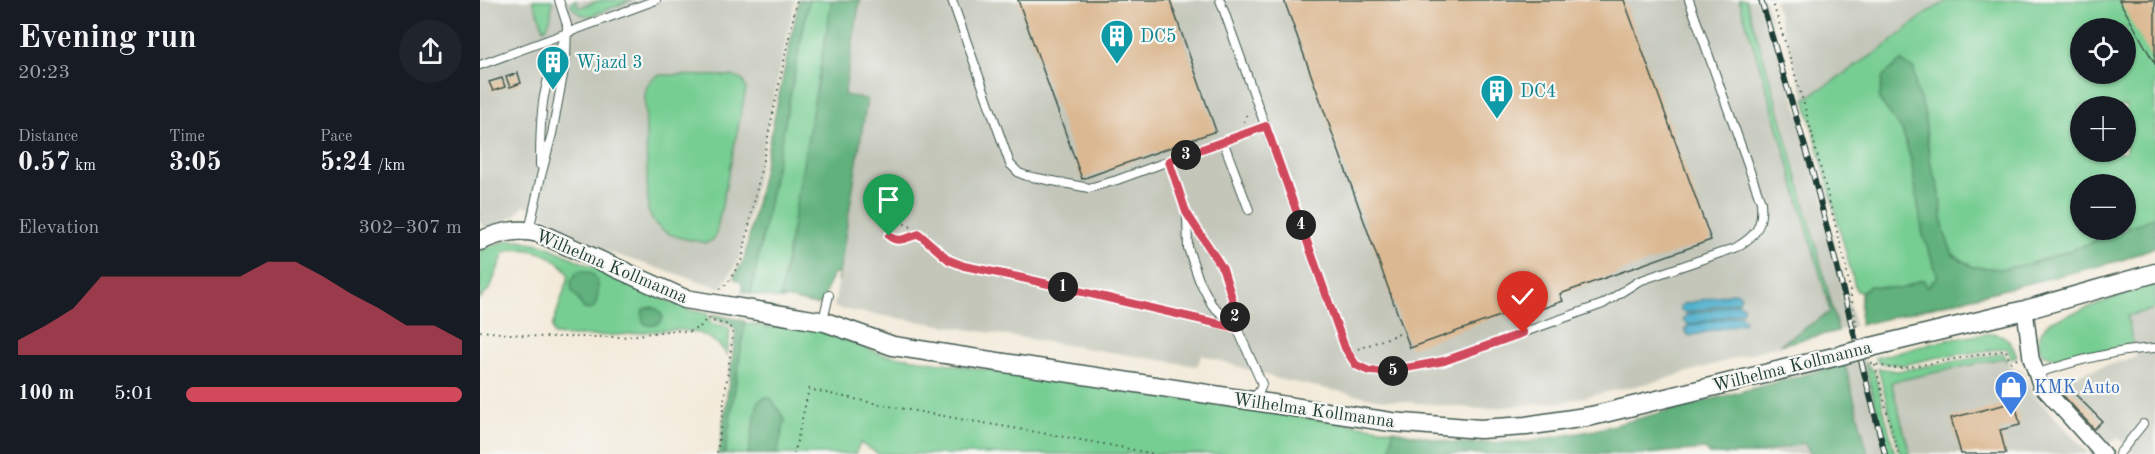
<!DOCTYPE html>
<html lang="en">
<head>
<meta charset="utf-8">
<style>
	body { margin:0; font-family:"Old Standard TT",serif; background:#20242c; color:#f1f3f6; height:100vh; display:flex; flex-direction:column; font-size:22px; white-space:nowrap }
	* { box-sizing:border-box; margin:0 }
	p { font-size:20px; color:#9ea1a6 }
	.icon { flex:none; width:33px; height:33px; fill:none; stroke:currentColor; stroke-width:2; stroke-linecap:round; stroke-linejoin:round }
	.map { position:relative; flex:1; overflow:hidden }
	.side { display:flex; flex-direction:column; background:#171b24; width:480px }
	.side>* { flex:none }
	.controls { position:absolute; left:1590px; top:18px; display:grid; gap:12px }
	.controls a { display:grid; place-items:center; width:66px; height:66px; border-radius:50%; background:#171b24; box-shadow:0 2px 4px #0004; font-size:30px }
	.pin { position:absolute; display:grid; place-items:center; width:51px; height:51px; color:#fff; margin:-62px -26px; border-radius:50% 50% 50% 0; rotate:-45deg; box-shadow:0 0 6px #0007 }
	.pin .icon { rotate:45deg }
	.km { position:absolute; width:30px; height:30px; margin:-15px; border-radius:50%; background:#222; color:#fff; font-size:16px; line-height:30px; text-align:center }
	.round { display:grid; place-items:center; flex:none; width:63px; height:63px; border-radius:32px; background:#20242c }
	.head { display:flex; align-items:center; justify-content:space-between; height:102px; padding:0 18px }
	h1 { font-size:33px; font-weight:700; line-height:45px }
	.stats { display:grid; grid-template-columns:repeat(3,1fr); gap:9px; height:102px; padding:6px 18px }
	.stats div { display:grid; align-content:center }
	.stats b { font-size:26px; font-weight:700 }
	.stats small { font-size:16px; font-weight:400 }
	.stats p { font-size:16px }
	.chart { height:168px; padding:12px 18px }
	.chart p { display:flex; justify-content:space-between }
	.chart svg { width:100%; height:108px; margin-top:6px; fill:#d1495b; opacity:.7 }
	ul { padding:0 18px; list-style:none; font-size:20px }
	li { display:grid; grid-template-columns:96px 72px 1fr; align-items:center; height:45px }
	li i { height:15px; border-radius:8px; background:#d1495b }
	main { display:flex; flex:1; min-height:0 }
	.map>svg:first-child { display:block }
	.industrial { fill:#c3c6b9 }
	.green { fill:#77ce93; stroke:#4b8664; stroke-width:1.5; fill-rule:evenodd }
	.forest { fill:#61b17d; stroke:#407758; stroke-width:1.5 }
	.water { fill:#4dafcc; stroke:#367680; stroke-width:1.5 }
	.building { fill:#dbb891 }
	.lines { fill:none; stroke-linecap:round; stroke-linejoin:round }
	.service-casing { stroke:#3f574d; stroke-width:10 }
	.minor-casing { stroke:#3f574d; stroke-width:18 }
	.tertiary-casing { stroke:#3f574d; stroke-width:21 }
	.path { stroke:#3f574d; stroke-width:2; stroke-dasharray:1.5 4.5; stroke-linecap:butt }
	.service { stroke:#fff; stroke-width:8 }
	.minor { stroke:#fff; stroke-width:15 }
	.tertiary { stroke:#fff; stroke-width:18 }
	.rail-casing { stroke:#1f3d34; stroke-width:6 }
	.rail { stroke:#f6f6f2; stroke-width:4; stroke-dasharray:11; stroke-linecap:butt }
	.tertiary-bridge-casing { stroke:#3f574d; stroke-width:21; stroke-linecap:butt }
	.tertiary-bridge { stroke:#fff; stroke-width:18 }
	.route-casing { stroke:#fff; stroke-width:12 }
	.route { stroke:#d1495b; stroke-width:8 }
	.labels { text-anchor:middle; stroke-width:4.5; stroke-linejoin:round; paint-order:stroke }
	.culture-label { font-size:18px; fill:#0d838f; stroke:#f6f6f2; text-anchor:start }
	.street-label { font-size:18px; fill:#1f3d34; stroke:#f6f6f2 }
	.shop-label { font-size:18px; fill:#366cbe; stroke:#f6f6f2; text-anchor:start }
</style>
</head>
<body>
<main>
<section class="side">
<div class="head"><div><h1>Evening run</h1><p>20:23</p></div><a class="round"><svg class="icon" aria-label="share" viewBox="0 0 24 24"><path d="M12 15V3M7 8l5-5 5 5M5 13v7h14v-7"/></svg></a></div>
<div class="stats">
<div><p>Distance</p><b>0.57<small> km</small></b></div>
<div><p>Time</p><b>3:05</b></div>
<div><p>Pace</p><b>5:24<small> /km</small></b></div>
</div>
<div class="chart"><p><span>Elevation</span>302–307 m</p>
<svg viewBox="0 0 160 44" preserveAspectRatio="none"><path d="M0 44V38L10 32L20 25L30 12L40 12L50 12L60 12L70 12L80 12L90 6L100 6L110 12L120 19L130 25L140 32L150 32L160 38V44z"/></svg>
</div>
<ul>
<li><b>100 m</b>5:01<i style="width:100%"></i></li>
</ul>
</section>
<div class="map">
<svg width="1675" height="454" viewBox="0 0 1675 454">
	<rect width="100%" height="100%" fill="#f6f6f2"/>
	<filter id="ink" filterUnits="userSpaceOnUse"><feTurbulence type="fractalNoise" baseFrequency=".0167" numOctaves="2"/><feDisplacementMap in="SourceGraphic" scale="12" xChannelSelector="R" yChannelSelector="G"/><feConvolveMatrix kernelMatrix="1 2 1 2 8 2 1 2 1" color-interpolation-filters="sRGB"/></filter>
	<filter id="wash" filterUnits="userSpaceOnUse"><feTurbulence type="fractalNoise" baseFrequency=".008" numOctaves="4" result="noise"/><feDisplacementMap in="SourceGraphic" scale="24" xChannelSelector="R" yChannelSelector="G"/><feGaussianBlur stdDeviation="1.35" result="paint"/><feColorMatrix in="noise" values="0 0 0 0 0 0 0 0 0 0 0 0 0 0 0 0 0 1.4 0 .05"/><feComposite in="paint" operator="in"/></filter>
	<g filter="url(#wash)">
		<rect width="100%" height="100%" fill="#f3ead9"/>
		<path class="industrial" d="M 0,0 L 315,0 L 260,258 L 241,288 L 124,251 L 44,205 L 36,215 L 21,223 L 6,229 L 0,222 Z
			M 380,0 L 1259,0 L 1287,90 L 1351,312 L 1299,345 L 1182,380 L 1081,402 L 1001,409 L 896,399 L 798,379 L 722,355 L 717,366 L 354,308 L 387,99 L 364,95 Z
			M 1266,0 L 1285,0 L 1337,173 L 1375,326 L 1358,331 L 1317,169 Z
			M 1294,0 L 1469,0 L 1446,13 L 1405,47 L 1325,99 Z
			M 1675,309 L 1675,454 L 1654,454 L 1639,438 L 1630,443 L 1618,438 L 1576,392 L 1587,380 L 1607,371 L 1656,357 L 1647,316 Z
			M 1523,358 L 1535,370 L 1541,369 L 1553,393 L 1609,454 L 1430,454 L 1411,382 Z
			M 1384,359 L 1408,454 L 1388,454 L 1365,364 Z
			M 1324,443 L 1331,454 L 1277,454 Z"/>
		<path class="green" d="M 53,0 L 72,0 L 71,16 L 67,27 L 64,29 Z
			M 96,0 L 98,8 L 121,0 L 152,0 L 111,16 C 102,16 96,13 91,5 L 93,1 Z
			M 329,0 L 352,0 L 300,297 L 305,300 L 271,294 Z
			M 1259,0 L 1266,0 C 1297,99 1324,199 1350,299 L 1347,298 L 1287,90 Z
			M 1469,0 L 1675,0 L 1675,217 L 1646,229 L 1646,184 L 1600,184 L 1600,230 L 1644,230 L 1600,247 L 1549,264 L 1521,269 L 1493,267 L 1473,254 L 1464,232 L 1459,188 L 1451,165 L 1447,139 L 1444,109 L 1435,87 L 1434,69 L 1399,99 L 1422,130 L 1431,160 L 1443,235 L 1458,276 L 1446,289 L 1443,279 L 1421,289 L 1390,286 L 1381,293 L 1376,290 L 1325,99 L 1405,47 L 1446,13 ZM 1600,28 L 1646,28 L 1646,74 L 1600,74 ZM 1600,106 L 1646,106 L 1646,152 L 1600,152 Z
			M 180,75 L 253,76 L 263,81 L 266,89 L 236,234 L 233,240 L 226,243 C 203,238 176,237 168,210 L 165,96 C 166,85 169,79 180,75 Z
			M 29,240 L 39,240 L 64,245 L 206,309 L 228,314 L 230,323 L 247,327 L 250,331 L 247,355 C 222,318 177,332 140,335 C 118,336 95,337 74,335 L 72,327 L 89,276 C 82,256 43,242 24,253 L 10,288 L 0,299 L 0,250 Z
			M 1675,283 L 1675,309 L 1647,316 L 1653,344 L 1576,362 L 1575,358 L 1562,354 C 1555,341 1560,332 1569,322 Z
			M 265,323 L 292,328 L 295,323 L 339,329 L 401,354 L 913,430 L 910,454 L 399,454 L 380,443 L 375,454 L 245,454 Z
			M 1512,333 C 1527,334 1532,344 1537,356 L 1531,358 L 1527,348 L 1454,358 L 1424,365 L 1399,363 L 1395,358 L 1466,340 Z
			M 1524,353 L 1527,362 L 1523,358 L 1411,382 L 1430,454 L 1420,454 L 1398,368 L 1417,371 Z
			M 1385,363 L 1394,371 L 1415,454 L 1408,454 Z"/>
		<path class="forest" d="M 319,0 L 329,0 L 271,294 L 263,292 L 262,283 L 254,278 L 255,275 L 264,260 Z
			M 352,0 L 380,0 L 364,95 L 387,99 L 358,281 L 359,274 L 354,274 C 346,283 347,295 341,304 L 336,305 L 300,297 Z
			M 1421,61 L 1434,69 L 1435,87 L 1444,109 L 1447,139 L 1451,165 L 1459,188 L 1464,232 L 1473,255 L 1493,267 L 1521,269 L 1549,264 L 1600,247 L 1675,217 L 1675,247 L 1642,260 L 1380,325 L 1381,293 L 1390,286 L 1421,289 L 1444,279 L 1447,288 L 1458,276 L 1443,235 L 1431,160 L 1422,130 L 1399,99 L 1403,76 Z
			M 98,271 C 113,270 119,277 118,292 C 117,300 117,305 111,310 L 104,309 L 95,295 L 92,292 L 91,281 Z
			M 1347,298 L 1350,299 L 1358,331 L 1299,345 L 1350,312 Z
			M 172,307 L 177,309 L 183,317 C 180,326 169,328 163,322 L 162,313 L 164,309 Z
			M 233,314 L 265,321 L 245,454 L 239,454 L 256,331 C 250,320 240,323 232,317 Z
			M 1365,364 L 1388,454 L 1331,454 L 1324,443 L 1277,454 L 1229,454 L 1226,449 L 1163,454 L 910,454 L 913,430 L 974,443 L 1047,442 L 1115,430 Z
			M 287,397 L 292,400 L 305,420 L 297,454 L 268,454 L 278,401 Z"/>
		<path class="water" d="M 1256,292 L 1261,296 L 1259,301 L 1206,313 L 1201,311 L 1200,307 L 1204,304 Z
			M 1259,303 L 1264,307 L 1262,312 L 1209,325 L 1204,322 L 1203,319 L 1207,315 Z
			M 1260,315 L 1265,319 L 1264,323 L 1210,336 L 1206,333 L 1205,330 L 1208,326 Z"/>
		<g id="blocks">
			<path class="building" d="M 538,0 L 690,0 L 736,131 L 602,179 Z
				M 804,0 L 1144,0 L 1231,240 L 1080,294 L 1083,301 L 1058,310 L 1056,303 L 930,348 Z
				M 1639,0 L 1675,0 L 1675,64 Z
				M 38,73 L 41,83 L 30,87 L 26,77 Z
				M 22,78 L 25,87 L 13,91 L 9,82 Z
				M 1588,387 L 1622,421 L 1614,429 L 1581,393 Z
				M 1535,402 L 1540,425 L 1520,430 L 1526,454 L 1481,454 L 1471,418 Z"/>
		</g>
	</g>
	<g filter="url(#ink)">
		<use href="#blocks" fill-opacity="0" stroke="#3f574d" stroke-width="1.5"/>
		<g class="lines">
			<g class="service-casing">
				<path id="service" d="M 472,0 L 530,164 L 539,173 L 547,176 L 609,188 L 637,180 L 689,161
					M 740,0 L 865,348 L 876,365 L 889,371 L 904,372 L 964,361 L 1123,304 L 1159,281 L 1255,248 C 1276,236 1283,227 1281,202 L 1209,0
					M 0,65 L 176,0
					M 743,141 L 769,210
					M 60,165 C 60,114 61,78 88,33
					M 707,216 L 708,248 L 719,280 L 732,305 L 757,328
					M 49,231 L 61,176 L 72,134 L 86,59 L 87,25 L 79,0
					M 343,320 L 349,295
					M 1555,374 C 1594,361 1634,350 1675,348
					M 773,399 L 780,390 L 782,384 L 757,328 L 752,298 L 743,269 L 706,212 L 689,161 L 786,126
					M 1639,454 L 1663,424"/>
			</g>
			<g class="minor-casing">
				<path id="minor" d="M 1545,310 L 1551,358 L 1560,384 L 1623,454"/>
			</g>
			<g class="tertiary-casing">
				<path id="tertiary" d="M 0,241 C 20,232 38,228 59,233 L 205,299 L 345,322 L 413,346 L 911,422 L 1000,429 L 1046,426 L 1112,416 L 1358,356
					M 1391,347 L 1545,310 L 1675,273"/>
			</g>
			<path class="path" d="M 1292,0 L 1324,104 L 1365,262 L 1377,329
				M 764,122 L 768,111
				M 439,234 C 432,236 425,240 418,240 C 406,240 404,229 413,222 C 438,220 456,257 481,265 C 503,273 529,275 553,280 C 614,295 675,309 736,323
				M 240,289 L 248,283 L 262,259 L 317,0
				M 229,318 L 231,321 L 249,325 L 253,334 L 237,454
				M 0,331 L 62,337 L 142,337 L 194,330 L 208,332 L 220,327 L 227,318
				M 878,349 L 921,333
				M 1391,363 L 1410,368 L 1424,368 L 1526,350 L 1530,362 L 1537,359
				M 1395,365 L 1418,454
				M 314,454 L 329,389 C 443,416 559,430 674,454"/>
			<use href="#service" class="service"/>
			<use href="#minor" class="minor"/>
			<use href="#tertiary" class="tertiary"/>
			<g class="rail-casing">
				<path id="rail" d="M 1281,0 L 1332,170 L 1405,454"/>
			</g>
			<use href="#rail" class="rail"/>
			<g class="tertiary-bridge-casing">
				<path id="tertiary-bridge" d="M 1358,356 L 1391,347"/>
			</g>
			<use href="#tertiary-bridge" class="tertiary-bridge"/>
		</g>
	</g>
	<g class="lines" filter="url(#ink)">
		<g class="route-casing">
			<path id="route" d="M 409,236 C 418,244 428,237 439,234 L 469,260 L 484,266 L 538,277 L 757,328 L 752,298 L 743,269 L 706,212 L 689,161 L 786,126 L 865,348 L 876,365 L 889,371 L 904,372 L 964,361 L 1043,333"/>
		</g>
		<use href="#route" class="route"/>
	</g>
	<defs>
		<g id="building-pin" transform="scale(1.725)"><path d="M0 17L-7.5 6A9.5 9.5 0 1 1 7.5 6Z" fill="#0f9aa8" stroke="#f6f6f2"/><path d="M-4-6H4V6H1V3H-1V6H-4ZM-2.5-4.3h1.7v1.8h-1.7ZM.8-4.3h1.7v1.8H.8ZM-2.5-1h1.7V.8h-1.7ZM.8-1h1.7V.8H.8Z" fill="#fff"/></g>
		<g id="shop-pin" transform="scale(1.725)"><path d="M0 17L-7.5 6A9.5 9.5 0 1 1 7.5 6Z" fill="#3f7fe0" stroke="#f6f6f2"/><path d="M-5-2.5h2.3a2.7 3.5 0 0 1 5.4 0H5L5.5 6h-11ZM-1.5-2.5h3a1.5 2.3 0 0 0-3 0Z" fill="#fff"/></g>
	</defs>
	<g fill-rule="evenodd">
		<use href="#building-pin" x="637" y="36"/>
		<use href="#building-pin" x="73" y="62"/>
		<use href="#building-pin" x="1017" y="91"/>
		<use href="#shop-pin" x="1531" y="387"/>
	</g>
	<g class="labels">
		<g class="culture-label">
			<text x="660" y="42">DC5</text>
			<text x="96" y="68">Wjazd 3</text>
			<text x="1040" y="97">DC4</text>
		</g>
		<g class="street-label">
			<text transform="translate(132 266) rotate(23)" y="6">Wilhelma Kollmanna</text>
			<text transform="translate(1312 366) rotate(-14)" y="6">Wilhelma Kollmanna</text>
			<text transform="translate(834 410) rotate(8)" y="6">Wilhelma Kollmanna</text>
		</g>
		<g class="shop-label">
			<text x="1554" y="393">KMK Auto</text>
		</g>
	</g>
</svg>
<div class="controls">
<a><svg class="icon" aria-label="locate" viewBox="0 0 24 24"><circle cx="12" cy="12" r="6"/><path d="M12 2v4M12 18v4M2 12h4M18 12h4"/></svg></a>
<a>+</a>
<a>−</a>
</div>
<div class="pin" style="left:409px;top:236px;background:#1e9e55"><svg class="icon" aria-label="arrive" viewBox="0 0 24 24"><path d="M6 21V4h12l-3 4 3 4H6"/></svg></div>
<div class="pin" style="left:1043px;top:333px;background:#d93025"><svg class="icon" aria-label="check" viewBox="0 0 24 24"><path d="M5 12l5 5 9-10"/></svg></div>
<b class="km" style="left:583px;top:287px">1</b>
<b class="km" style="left:755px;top:317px">2</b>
<b class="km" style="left:706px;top:155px">3</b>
<b class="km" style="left:821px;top:225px">4</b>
<b class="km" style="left:913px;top:371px">5</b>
</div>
</main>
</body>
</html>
